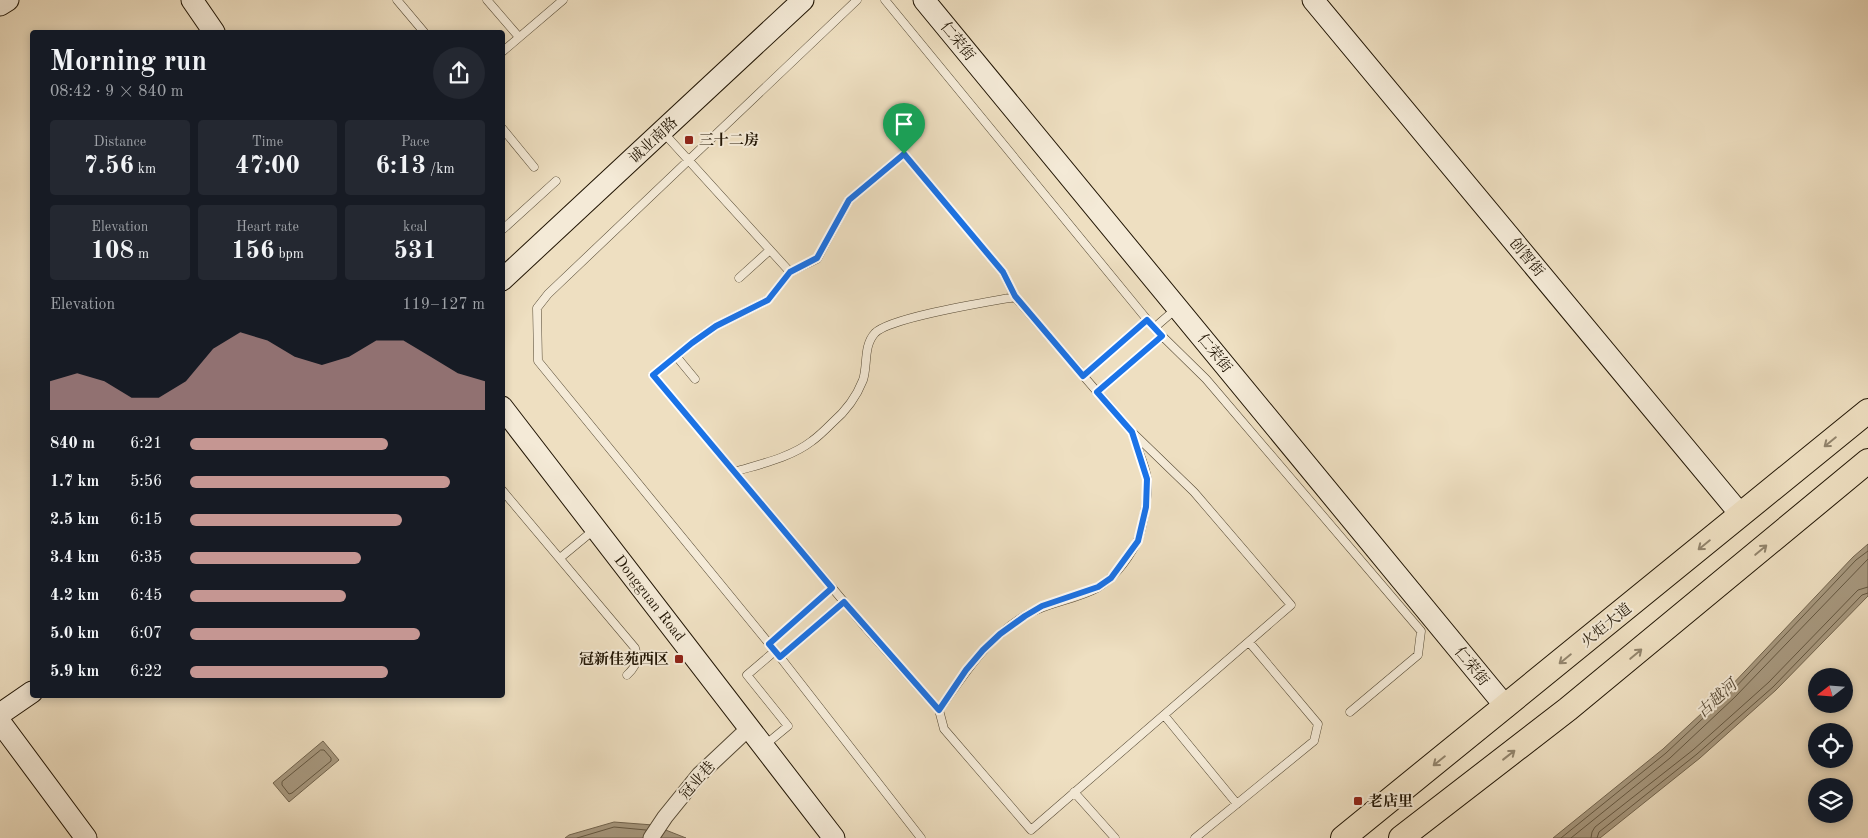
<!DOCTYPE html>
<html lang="en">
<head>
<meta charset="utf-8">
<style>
	body { margin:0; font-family:"Old Standard TT","Noto Serif SC",serif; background:#242831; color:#f1f3f6; height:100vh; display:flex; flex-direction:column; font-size:19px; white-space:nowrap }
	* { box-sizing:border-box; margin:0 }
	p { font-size:16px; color:#9ea1a6 }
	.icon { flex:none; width:28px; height:28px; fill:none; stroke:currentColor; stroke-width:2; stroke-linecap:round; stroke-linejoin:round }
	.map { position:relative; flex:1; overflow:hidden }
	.sheet { position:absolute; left:30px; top:30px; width:475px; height:668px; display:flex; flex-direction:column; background:#171b24; border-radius:5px; box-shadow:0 2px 8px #0003 }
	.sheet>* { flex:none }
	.needle { width:32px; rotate:253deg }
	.fabs { position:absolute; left:1808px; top:668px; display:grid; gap:10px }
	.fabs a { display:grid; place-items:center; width:45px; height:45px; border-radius:50%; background:#171b24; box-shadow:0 2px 8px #0003; font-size:25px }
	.pin { position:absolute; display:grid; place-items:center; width:42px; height:42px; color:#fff; margin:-51px -21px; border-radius:50% 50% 50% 0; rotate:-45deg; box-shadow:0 0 5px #0007 }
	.pin .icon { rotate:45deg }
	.round { display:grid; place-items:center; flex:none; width:52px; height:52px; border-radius:26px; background:#242831 }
	.overview { display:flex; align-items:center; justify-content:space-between; height:85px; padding:0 20px }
	h1 { font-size:28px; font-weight:600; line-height:38px }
	.figures { display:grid; grid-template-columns:repeat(3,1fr); gap:8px; height:85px; padding:5px 20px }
	.figures div { display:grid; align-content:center; border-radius:5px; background:#242831; text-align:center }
	.figures b { font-size:25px; font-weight:600 }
	.figures small { font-size:14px; font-weight:400 }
	.figures p { font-size:14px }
	.chart { height:140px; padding:10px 20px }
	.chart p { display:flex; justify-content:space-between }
	.chart svg { width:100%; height:90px; margin-top:5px; fill:#c59692; opacity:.7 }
	ul { padding:0 20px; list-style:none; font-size:16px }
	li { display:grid; grid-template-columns:80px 60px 1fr; align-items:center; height:38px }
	li i { height:12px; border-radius:6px; background:#c59692 }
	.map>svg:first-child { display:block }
	.water { fill:#a89a81; stroke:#72654f }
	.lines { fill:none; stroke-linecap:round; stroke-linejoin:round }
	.shore { stroke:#645842; stroke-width:1 }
	.lane-casing { stroke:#544833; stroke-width:9 }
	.street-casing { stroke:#544833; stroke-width:17 }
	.secondary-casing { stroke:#211504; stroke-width:23 }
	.primary-casing { stroke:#211504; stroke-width:26 }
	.lane { stroke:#f4ead7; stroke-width:8 }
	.street { stroke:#f4ead7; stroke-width:15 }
	.secondary { stroke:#f4ead7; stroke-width:21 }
	.primary { stroke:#eedfc1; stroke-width:24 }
	.oneway { stroke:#92846c }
	.route-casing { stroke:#fff; stroke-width:10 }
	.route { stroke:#1a73e8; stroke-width:6 }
	.poi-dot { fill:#8f2418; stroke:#f4ead7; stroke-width:2 }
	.labels { text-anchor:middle; stroke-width:4; stroke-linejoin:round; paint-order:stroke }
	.street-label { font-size:15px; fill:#211504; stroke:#f4ead7 }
	.poi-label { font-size:15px; font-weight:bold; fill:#211504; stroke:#f4ead7; text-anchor:start }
	.water-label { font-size:16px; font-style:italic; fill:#574a36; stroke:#f4ead7 }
</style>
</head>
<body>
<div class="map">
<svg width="1868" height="838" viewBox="0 0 1868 838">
	<rect width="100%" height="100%" fill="#eedfc1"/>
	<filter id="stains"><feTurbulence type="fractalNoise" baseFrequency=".004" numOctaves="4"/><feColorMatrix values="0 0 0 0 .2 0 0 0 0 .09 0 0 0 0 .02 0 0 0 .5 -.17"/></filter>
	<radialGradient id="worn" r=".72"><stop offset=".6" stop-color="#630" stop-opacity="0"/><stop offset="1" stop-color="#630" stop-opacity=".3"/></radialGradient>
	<path class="water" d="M 1868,544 L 1868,596 L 1776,690 L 1700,758 L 1600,838 L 1553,838 L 1663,749 L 1728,689 L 1853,557 Z
		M 323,741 L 339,760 L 289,802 L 273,783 Z
		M 614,822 L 653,825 L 686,838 L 565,838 L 569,835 Z"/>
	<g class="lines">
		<path class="shore" d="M 321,750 L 324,750 L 331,758 L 331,761 L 292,793 L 289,794 L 282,785 L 282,782 Z
			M 577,838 L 614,827 L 646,830
			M 1561,838 L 1666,753 L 1731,692 L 1856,560 L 1868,551
			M 1571,838 L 1670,758 L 1735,697 L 1868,559
			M 1591,838 L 1592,832 L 1595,827 L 1693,750 L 1769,682 L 1858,590 L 1868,587
			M 1597,838 L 1599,832 L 1697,754 L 1773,687 L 1862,595 L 1868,593"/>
		<g class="lane-casing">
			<path id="lane" d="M 397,0 L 424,32
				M 487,0 L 519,37
				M 857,0 L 548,294 L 537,308 L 538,361 L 780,657 L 921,838
				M 885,0 L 1154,328 L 1206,379 L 1421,631 L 1418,655 L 1350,712
				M 502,52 L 563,0
				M 502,128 L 534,167
				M 662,131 L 790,272
				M 904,154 L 1003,272 L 1015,297 L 1132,432 L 1194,492 L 1291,605 L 1031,830 L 944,729 L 939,710 L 866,628 L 653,375 L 692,343 L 716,326 L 768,300 L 790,272 L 817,259 L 849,200 Z
				M 502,230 L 556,181
				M 739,278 L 770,250
				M 1154,328 L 1177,308
				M 676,356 L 695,379
				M 1083,376 L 1147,320
				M 1097,392 L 1162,336
				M 734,472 C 760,464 790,458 812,441 C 819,436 826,429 832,423 C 846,411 856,398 863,380 C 868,365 863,346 875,333 C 891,317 988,302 1015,297
				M 502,490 L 635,648 C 639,659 636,667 627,675
				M 560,558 L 595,529
				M 769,644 L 832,588
				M 780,657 L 844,602
				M 939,710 C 966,672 985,640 1026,615 C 1048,602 1075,600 1097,588 C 1114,578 1128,559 1137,542 C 1143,529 1149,492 1147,478 C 1145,464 1137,449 1133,435
				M 1164,715 L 1237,804
				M 765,745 L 788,726 L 747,675 L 775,651
				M 1074,792 L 1115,838
				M 1195,838 L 1314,741 L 1318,724 L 1249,642"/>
		</g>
		<g class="street-casing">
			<path id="street" d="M 651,838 L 665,817 L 699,775 L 749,728"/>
		</g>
		<g class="secondary-casing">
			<path id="secondary" d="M 192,0 L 214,32
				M 924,0 L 1506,707
				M 1313,0 L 1741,515
				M 0,5 L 8,0
				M 502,280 L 803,0
				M 502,407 L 834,838
				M 0,714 L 32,692
				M 0,722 L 86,838"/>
		</g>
		<g class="primary-casing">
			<path id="primary" d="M 1343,838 L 1868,411
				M 1401,838 L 1568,709 L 1868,461"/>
		</g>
		<use href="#lane" class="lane"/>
		<use href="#street" class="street"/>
		<use href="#secondary" class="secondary"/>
		<use href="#primary" class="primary"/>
	</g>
	<defs><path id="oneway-shaft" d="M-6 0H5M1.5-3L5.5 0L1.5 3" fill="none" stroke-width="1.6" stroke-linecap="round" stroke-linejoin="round" transform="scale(1.25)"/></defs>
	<g class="oneway">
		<use href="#oneway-shaft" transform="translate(1830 442) rotate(141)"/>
		<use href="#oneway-shaft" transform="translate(1704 545) rotate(141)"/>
		<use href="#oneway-shaft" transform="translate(1761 550) rotate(-40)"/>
		<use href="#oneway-shaft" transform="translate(1636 654) rotate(-40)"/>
		<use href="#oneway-shaft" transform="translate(1565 659) rotate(141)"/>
		<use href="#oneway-shaft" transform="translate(1509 755) rotate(-38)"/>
		<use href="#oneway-shaft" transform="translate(1439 761) rotate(141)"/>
	</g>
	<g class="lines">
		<g class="route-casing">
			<path id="route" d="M 904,154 L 1003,272 L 1015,296 L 1083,376 L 1147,320 L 1162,336 L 1097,392 L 1132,432 L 1147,479 L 1146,507 L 1138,541 L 1111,578 L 1098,587 L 1042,606 L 1025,616 L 1000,634 L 983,650 L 966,670 L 939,710 L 844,602 L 780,657 L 769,644 L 832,588 L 653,375 L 692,343 L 716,326 L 768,300 L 790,272 L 817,258 L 849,200 Z"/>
		</g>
		<use href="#route" class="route"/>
	</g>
	<g class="poi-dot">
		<rect x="684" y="135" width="10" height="10" rx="2.5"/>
		<rect x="674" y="654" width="10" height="10" rx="2.5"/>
		<rect x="1353" y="796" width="10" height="10" rx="2.5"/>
	</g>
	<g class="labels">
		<g class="street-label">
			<text transform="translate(958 41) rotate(51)" y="5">仁荣街</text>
			<text transform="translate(653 140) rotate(-43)" y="5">诚业南路</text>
			<text transform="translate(1527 257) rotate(50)" y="5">创智街</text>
			<text transform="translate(1215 353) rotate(51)" y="5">仁荣街</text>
			<text transform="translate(650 598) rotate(52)" y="5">Dongguan Road</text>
			<text transform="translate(1606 625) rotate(-39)" y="5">火炬大道</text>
			<text transform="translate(1472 666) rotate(51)" y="5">仁荣街</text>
			<text transform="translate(697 780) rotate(-48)" y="5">冠业巷</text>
		</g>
		<g class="poi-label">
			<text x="699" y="145">三十二房</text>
			<text x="669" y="664" text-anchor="end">冠新佳苑西区</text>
			<text x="1368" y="806">老店里</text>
		</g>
		<g class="water-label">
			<text transform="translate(1716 698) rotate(-42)" y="6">古越河</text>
		</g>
	</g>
	<rect width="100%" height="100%" filter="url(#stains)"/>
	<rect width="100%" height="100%" fill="url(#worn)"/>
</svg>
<div class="fabs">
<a><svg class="needle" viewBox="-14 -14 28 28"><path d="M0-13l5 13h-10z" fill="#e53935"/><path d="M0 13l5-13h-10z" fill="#9ea1a6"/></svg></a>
<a><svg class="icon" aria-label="locate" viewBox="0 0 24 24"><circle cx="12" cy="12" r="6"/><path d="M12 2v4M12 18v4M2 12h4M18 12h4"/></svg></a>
<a><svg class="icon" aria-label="layers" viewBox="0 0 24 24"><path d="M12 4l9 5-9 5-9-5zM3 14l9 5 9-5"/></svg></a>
</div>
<div class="pin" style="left:904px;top:154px;background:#1e9e55"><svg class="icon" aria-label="arrive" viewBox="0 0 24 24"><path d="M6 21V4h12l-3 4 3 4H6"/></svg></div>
<section class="sheet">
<div class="overview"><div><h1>Morning run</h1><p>08:42 · 9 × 840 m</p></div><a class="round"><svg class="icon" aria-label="share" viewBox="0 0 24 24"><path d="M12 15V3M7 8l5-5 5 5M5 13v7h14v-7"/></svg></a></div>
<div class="figures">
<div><p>Distance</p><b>7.56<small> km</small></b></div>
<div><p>Time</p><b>47:00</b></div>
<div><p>Pace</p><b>6:13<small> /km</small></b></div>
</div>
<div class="figures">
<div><p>Elevation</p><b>108<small> m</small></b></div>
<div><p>Heart rate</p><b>156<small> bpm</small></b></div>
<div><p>kcal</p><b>531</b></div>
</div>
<div class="chart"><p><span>Elevation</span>119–127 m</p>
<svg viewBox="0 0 160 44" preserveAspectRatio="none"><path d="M0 44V30L10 26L20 30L30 38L40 38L50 30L60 14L70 6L80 10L90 18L100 22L110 18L120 10L130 10L140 18L150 26L160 30V44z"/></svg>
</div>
<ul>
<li><b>840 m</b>6:21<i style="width:67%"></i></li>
<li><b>1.7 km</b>5:56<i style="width:88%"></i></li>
<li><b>2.5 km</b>6:15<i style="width:72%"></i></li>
<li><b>3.4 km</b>6:35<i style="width:58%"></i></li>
<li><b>4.2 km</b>6:45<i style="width:53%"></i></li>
<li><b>5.0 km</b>6:07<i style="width:78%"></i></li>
<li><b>5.9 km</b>6:22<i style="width:67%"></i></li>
</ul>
</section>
</div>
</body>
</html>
